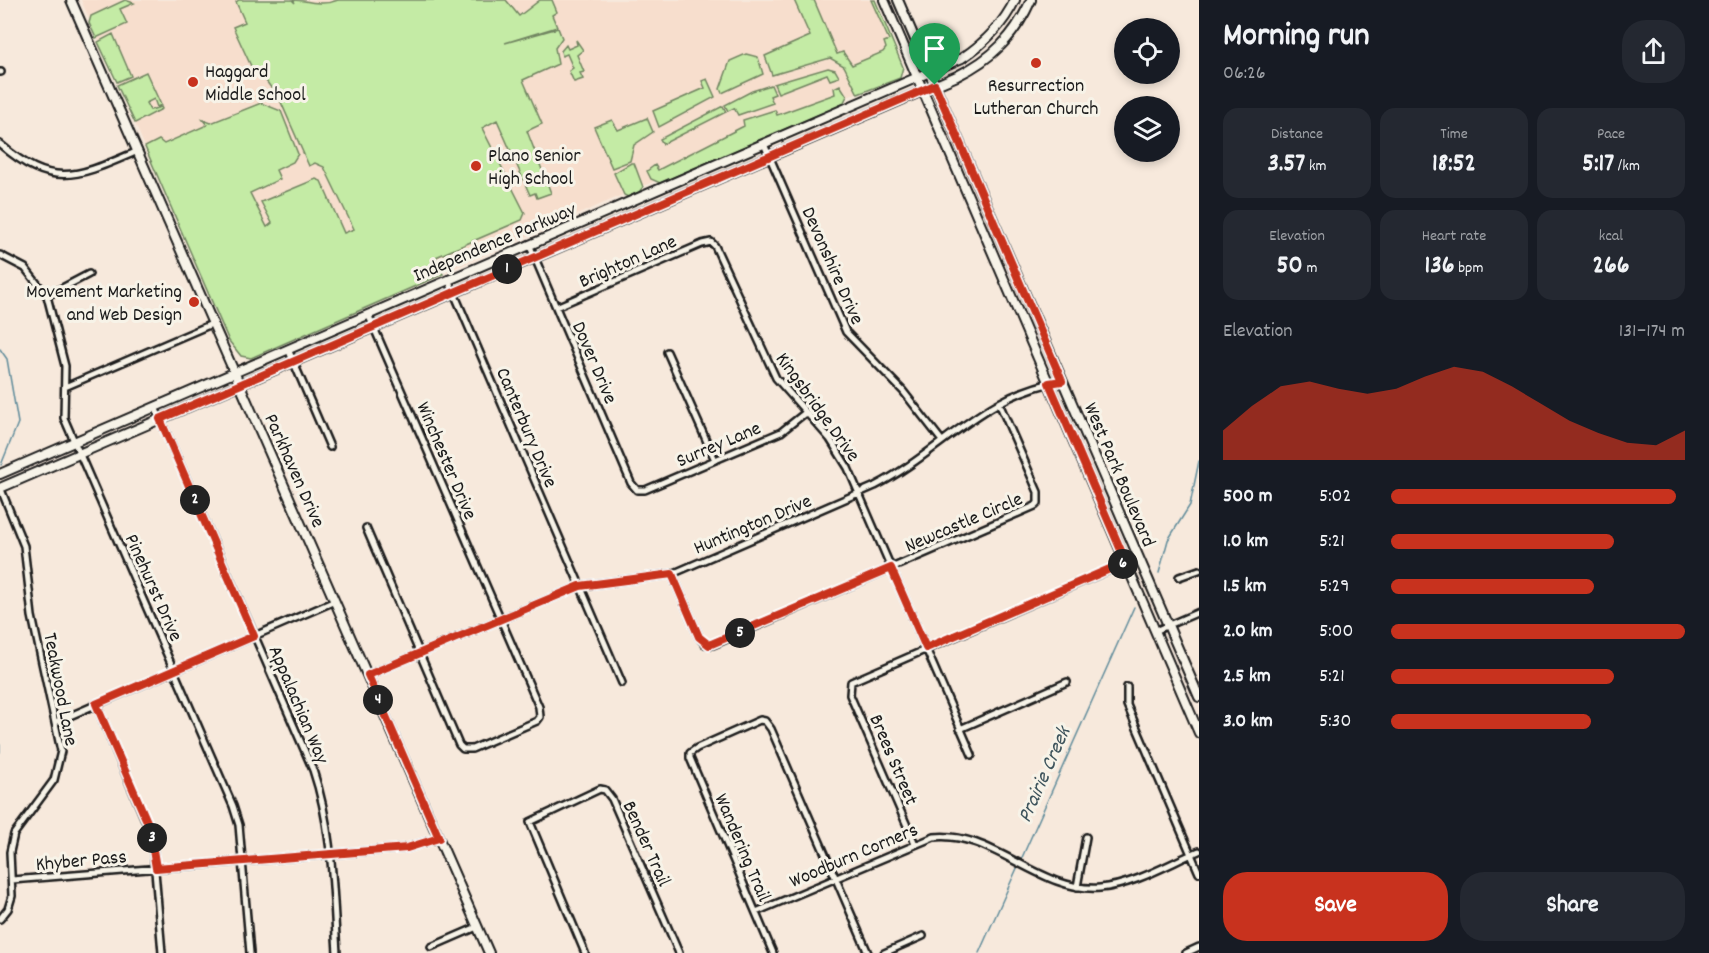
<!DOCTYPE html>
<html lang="en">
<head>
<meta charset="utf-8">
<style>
	body { margin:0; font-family:Dekko,sans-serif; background:#242831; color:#f1f3f6; height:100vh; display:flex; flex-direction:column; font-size:22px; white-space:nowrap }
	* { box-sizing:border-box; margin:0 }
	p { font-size:20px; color:#9ea1a6 }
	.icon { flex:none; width:33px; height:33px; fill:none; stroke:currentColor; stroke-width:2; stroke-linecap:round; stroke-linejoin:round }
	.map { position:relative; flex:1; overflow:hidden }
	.details { display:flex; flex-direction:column; background:#171b24; width:510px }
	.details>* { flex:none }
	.tools { position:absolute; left:1114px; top:18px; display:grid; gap:12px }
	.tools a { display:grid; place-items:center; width:66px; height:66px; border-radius:50%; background:#171b24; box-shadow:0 3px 9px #0003; font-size:30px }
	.pin { position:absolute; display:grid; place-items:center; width:51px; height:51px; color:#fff; margin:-62px -26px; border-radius:50% 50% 50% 0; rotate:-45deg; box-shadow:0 0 6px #0007 }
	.pin .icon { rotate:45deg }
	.km { position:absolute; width:30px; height:30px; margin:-15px; border-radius:50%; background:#222; color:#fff; font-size:16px; line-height:30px; text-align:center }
	.round { display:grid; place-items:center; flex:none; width:63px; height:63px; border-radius:24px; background:#242831 }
	.headline { display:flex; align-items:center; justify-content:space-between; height:102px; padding:0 24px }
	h1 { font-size:33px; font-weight:700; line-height:45px }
	.stats { display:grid; grid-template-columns:repeat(3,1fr); gap:9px; height:102px; padding:6px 24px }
	.stats div { display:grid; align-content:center; border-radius:15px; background:#242831; text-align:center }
	.stats b { font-size:26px; font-weight:700 }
	.stats small { font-size:16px; font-weight:400 }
	.stats p { font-size:16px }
	.chart { height:168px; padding:12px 24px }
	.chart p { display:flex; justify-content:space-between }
	.chart svg { width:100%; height:108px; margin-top:6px; fill:#c8321e; opacity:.7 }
	.button { display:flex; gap:12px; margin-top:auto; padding:12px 24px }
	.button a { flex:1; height:69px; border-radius:24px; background:#c8321e; color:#fff; font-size:24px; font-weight:700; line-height:69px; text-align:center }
	.button a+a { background:#242831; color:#f1f3f6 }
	ul { padding:0 24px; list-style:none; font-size:20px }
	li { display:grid; grid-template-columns:96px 72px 1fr; align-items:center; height:45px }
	li i { height:15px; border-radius:8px; background:#c8321e }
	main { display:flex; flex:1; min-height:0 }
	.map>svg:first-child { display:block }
	.built { fill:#f7decd }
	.green { fill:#c4eba5; stroke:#708460; stroke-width:1.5 }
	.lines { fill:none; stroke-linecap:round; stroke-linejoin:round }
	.stream { stroke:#618c9b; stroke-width:1.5 }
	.street-casing { stroke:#1c1c1c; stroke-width:10 }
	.secondary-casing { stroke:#1c1c1c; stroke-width:12 }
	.street { stroke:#f7f3e8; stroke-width:5 }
	.secondary { stroke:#f7f3e8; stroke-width:8 }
	.route-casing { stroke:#fff; stroke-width:12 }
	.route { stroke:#c8321e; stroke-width:8 }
	.poi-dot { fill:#c8321e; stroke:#f7f3e8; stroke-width:2 }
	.labels { text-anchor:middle; stroke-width:6; stroke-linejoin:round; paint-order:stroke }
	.poi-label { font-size:20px; fill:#1c1c1c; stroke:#f7f3e8; text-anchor:start }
	.street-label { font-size:20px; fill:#1c1c1c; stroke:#f7f3e8 }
	.water-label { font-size:21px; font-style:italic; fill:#3e545c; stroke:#f7f3e8 }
</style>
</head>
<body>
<main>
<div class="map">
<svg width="1199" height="953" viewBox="0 0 1199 953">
	<rect width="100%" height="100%" fill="#f7e9dc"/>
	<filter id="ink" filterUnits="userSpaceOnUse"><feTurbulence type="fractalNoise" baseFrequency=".0167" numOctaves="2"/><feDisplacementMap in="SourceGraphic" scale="12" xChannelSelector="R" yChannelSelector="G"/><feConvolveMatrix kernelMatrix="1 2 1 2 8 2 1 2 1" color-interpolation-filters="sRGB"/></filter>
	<g filter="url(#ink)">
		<path class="built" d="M 81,0 L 872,0 L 903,73 L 252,356 L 171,206 Z"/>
		<path class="green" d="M 125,0 L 134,3 L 120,9 L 127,24 L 96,38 L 89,23 L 91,16 Z
			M 239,0 L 292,0 L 295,3 L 293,0 C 310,0 320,7 338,0 L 506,0 L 519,16 L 540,0 L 552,0 L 557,12 L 552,15 L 557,27 L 505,43 L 558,28 L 562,38 L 555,48 L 558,64 L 523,80 L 542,124 L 527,131 L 551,193 L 537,198 L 535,193 L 530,195 L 497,120 L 482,128 L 525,213 L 522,220 L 436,257 L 443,274 L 251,358 L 241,356 L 229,341 L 145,147 L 159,140 L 164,144 L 207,125 L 203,120 L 211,123 L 261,103 L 281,111 L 298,154 L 293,162 L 276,170 L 280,179 L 250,193 L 267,227 L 272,223 L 261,202 L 316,179 L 321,181 L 344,233 L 354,229 L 324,167 L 315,163 L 309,166 L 280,100 L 261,74 L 249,74 L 251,66 L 233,27 L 245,22 L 236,2 Z
			M 794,0 L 814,0 L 837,54 L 843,52 L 852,65 L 883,52 L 886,48 L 884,42 L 889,40 L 871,0 L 875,0 L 903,67 L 900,78 L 858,94 L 844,66 L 830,58 L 772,75 L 765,56 L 810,36 Z
			M 113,34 L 131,76 L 117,82 L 98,42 Z
			M 576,40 L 583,50 L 577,55 L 584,72 L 580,73 L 583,79 L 574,82 L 569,71 L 573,68 L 567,54 L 562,56 L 561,51 L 566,45 L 568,49 L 577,45 Z
			M 746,54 L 758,57 L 763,74 L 722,93 L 720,89 L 730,61 Z
			M 828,68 L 835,70 L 839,77 L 830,80 L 827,74 L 778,93 L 774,84 Z
			M 146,72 L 161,105 L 157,107 L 154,99 L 146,103 L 150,110 L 161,107 L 162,109 L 135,123 L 117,85 Z
			M 707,79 L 715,97 L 659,127 L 653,111 L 705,88 L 702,81 Z
			M 771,85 L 775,94 L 770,96 L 773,103 L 738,115 L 734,108 L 728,111 L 725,105 L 752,91 Z
			M 840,85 L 847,96 L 843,104 L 660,183 L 651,179 L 647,171 L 655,165 L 658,170 L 744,126 L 743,120 L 775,110 L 777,115 L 835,94 L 834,88 Z
			M 723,106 L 726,112 L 663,144 L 660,139 Z
			M 647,118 L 653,132 L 634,145 L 630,161 L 612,168 L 594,127 L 612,120 L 618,130 Z
			M 631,163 L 634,163 L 643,187 L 639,192 L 628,197 L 624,195 L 614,173 Z"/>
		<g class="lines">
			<path class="stream" d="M 0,349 L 7,359 L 18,423 L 1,465
				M 1159,573 L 1168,540 L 1190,505 L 1199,461
				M 0,745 L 0,752
				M 1020,862 L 1134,607
				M 979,953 L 1018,866"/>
			<g class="street-casing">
				<path id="street" d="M 0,72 L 1,72
					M 0,144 C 54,191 79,176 138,151
					M 764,144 L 846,332 L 903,391 L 942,441
					M 529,244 L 631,483 L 637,490 L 645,490 L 781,432 L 805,413
					M 0,255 L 25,268 L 47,296 L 65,366 L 64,418 L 233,806 L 239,825 L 250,953
					M 448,279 L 622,683
					M 47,296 L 89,274
					M 556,307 L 702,244 L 711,242 L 715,246 L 776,378 L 830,439 L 848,468 L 972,755
					M 288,349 L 330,447
					M 667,352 L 715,460
					M 65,387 L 214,323
					M 155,407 L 313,770 C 333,829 333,892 337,953
					M 0,487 L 24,546 L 32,616 L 61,751 L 54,780 L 14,834 L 10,852 L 12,896 L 8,909 L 0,919
					M 366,528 L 459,745 L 463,749 L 472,749 L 537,721 L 540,717 L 539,707 L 368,314
					M 672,574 L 699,637 L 705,644 L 713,645 L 1035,506 L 1038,503 L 1038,492 L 999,403
					M 1179,577 L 1199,570
					M 1155,631 L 1199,612
					M 368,675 L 580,586 L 672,574 L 875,486 C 941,452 984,393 1062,381
					M 1127,687 L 1127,705 L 1199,873
					M 96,704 L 152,836 L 162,953
					M 56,722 L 335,601
					M 960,729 L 1067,682
					M 915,844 L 850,695 L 851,682 L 1139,557
					M 12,880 L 407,848 L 439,838
					M 1077,887 L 1086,837
					M 756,912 L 934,837 C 991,830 1041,893 1100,888 C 1134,885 1168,864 1199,851
					M 431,947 L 477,927
					M 585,953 L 530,822 L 600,789 L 605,790 L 612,799 L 679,953
					M 773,953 L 690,758 L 690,753 L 697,748 L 760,720 L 765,721 L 771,729 L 868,953
					M 884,953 L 923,936
					M 1186,953 L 1199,947"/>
			</g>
			<g class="secondary-casing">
				<path id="secondary" d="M 71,0 L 489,953
					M 884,0 L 1199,733
					M 898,0 L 1199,697
					M 0,474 L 962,58 C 985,43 1003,25 1015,0
					M 0,488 L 957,76 C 992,59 1015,36 1031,0"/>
			</g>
			<use href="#street" class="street"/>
			<use href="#secondary" class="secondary"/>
		</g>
	</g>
	<g class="lines" filter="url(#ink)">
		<g class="route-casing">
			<path id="route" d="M 935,85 L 1062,381 L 1049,383 L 1126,562 L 926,648 L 891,568 L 709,645 L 699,637 L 672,574 L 580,586 L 368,675 L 439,838 L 407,848 L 156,868 L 149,826 L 96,704 L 254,636 L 160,419 Z"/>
		</g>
		<use href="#route" class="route"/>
	</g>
	<g class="poi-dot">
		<circle cx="1036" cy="63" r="6"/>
		<circle cx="193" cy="82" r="6"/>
		<circle cx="476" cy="166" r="6"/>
		<circle cx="194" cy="302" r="6"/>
	</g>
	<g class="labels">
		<g class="poi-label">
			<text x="205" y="77">Haggard<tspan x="205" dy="23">Middle School</tspan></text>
			<text x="1036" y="91" text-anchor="middle">Resurrection<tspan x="1036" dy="23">Lutheran Church</tspan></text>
			<text x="488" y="161">Plano Senior<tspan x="488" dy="23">High School</tspan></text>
			<text x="182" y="297" text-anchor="end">Movement Marketing<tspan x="182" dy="23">and Web Design</tspan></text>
		</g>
		<g class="street-label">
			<text transform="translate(494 241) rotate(-23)" y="7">Independence Parkway</text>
			<text transform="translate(627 260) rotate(-24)" y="7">Brighton Lane</text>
			<text transform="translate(834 265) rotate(66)" y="7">Devonshire Drive</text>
			<text transform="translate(596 362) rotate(67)" y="7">Dover Drive</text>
			<text transform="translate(819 406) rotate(54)" y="7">Kingsbridge Drive</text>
			<text transform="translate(528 427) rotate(67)" y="7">Canterbury Drive</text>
			<text transform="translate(718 443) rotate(-23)" y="7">Surrey Lane</text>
			<text transform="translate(448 460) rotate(67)" y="7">Winchester Drive</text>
			<text transform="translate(296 470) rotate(66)" y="7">Parkhaven Drive</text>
			<text transform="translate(1121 474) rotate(67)" y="7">West Park Boulevard</text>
			<text transform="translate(963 521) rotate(-23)" y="7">Newcastle Circle</text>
			<text transform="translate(752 523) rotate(-23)" y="7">Huntington Drive</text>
			<text transform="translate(155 587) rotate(66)" y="7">Pinehurst Drive</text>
			<text transform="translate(62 689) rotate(79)" y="7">Teakwood Lane</text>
			<text transform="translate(300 704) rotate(67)" y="7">Appalachian Way</text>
			<text transform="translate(895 759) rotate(67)" y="7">Brees Street</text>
			<text transform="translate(648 843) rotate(66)" y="7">Bender Trail</text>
			<text transform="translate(744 847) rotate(67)" y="7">Wandering Trail</text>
			<text transform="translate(853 854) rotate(-23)" y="7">Woodburn Corners</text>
			<text transform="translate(81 859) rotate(-5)" y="7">Khyber Pass</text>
		</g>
		<g class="water-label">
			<text transform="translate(1043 774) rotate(-66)" y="7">Prairie Creek</text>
		</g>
	</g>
</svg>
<div class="tools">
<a><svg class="icon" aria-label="locate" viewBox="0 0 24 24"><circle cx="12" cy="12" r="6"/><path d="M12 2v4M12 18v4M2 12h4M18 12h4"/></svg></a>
<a><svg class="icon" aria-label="layers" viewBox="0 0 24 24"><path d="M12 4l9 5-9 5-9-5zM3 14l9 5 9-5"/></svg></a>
</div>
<div class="pin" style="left:935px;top:85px;background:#1e9e55"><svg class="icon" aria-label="arrive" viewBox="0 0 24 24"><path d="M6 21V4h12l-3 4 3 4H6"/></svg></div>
<b class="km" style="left:507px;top:269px">1</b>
<b class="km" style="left:195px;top:500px">2</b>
<b class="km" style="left:152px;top:838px">3</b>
<b class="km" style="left:378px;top:700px">4</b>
<b class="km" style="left:740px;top:633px">5</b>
<b class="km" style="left:1123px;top:564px">6</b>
</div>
<section class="details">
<div class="headline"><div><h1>Morning run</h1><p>06:26</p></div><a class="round"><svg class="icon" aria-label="share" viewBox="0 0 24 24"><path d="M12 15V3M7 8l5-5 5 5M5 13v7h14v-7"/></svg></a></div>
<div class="stats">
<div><p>Distance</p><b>3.57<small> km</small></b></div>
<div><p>Time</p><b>18:52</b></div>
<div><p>Pace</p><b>5:17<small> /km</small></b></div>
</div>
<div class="stats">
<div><p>Elevation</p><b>50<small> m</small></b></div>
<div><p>Heart rate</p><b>136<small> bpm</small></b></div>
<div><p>kcal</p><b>266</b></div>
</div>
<div class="chart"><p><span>Elevation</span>131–174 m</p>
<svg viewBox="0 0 160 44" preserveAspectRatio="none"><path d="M0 44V32L10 22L20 14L30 12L40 15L50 17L60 15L70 10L80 6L90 8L100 14L110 21L120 28L130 33L140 37L150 38L160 32V44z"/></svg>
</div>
<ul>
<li><b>500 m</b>5:02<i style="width:97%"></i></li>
<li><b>1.0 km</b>5:21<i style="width:76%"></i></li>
<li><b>1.5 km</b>5:29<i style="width:69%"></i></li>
<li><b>2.0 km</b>5:00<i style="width:100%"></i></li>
<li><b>2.5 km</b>5:21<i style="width:76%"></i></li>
<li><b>3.0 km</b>5:30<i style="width:68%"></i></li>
</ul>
<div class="button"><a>Save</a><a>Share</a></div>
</section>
</main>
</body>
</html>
